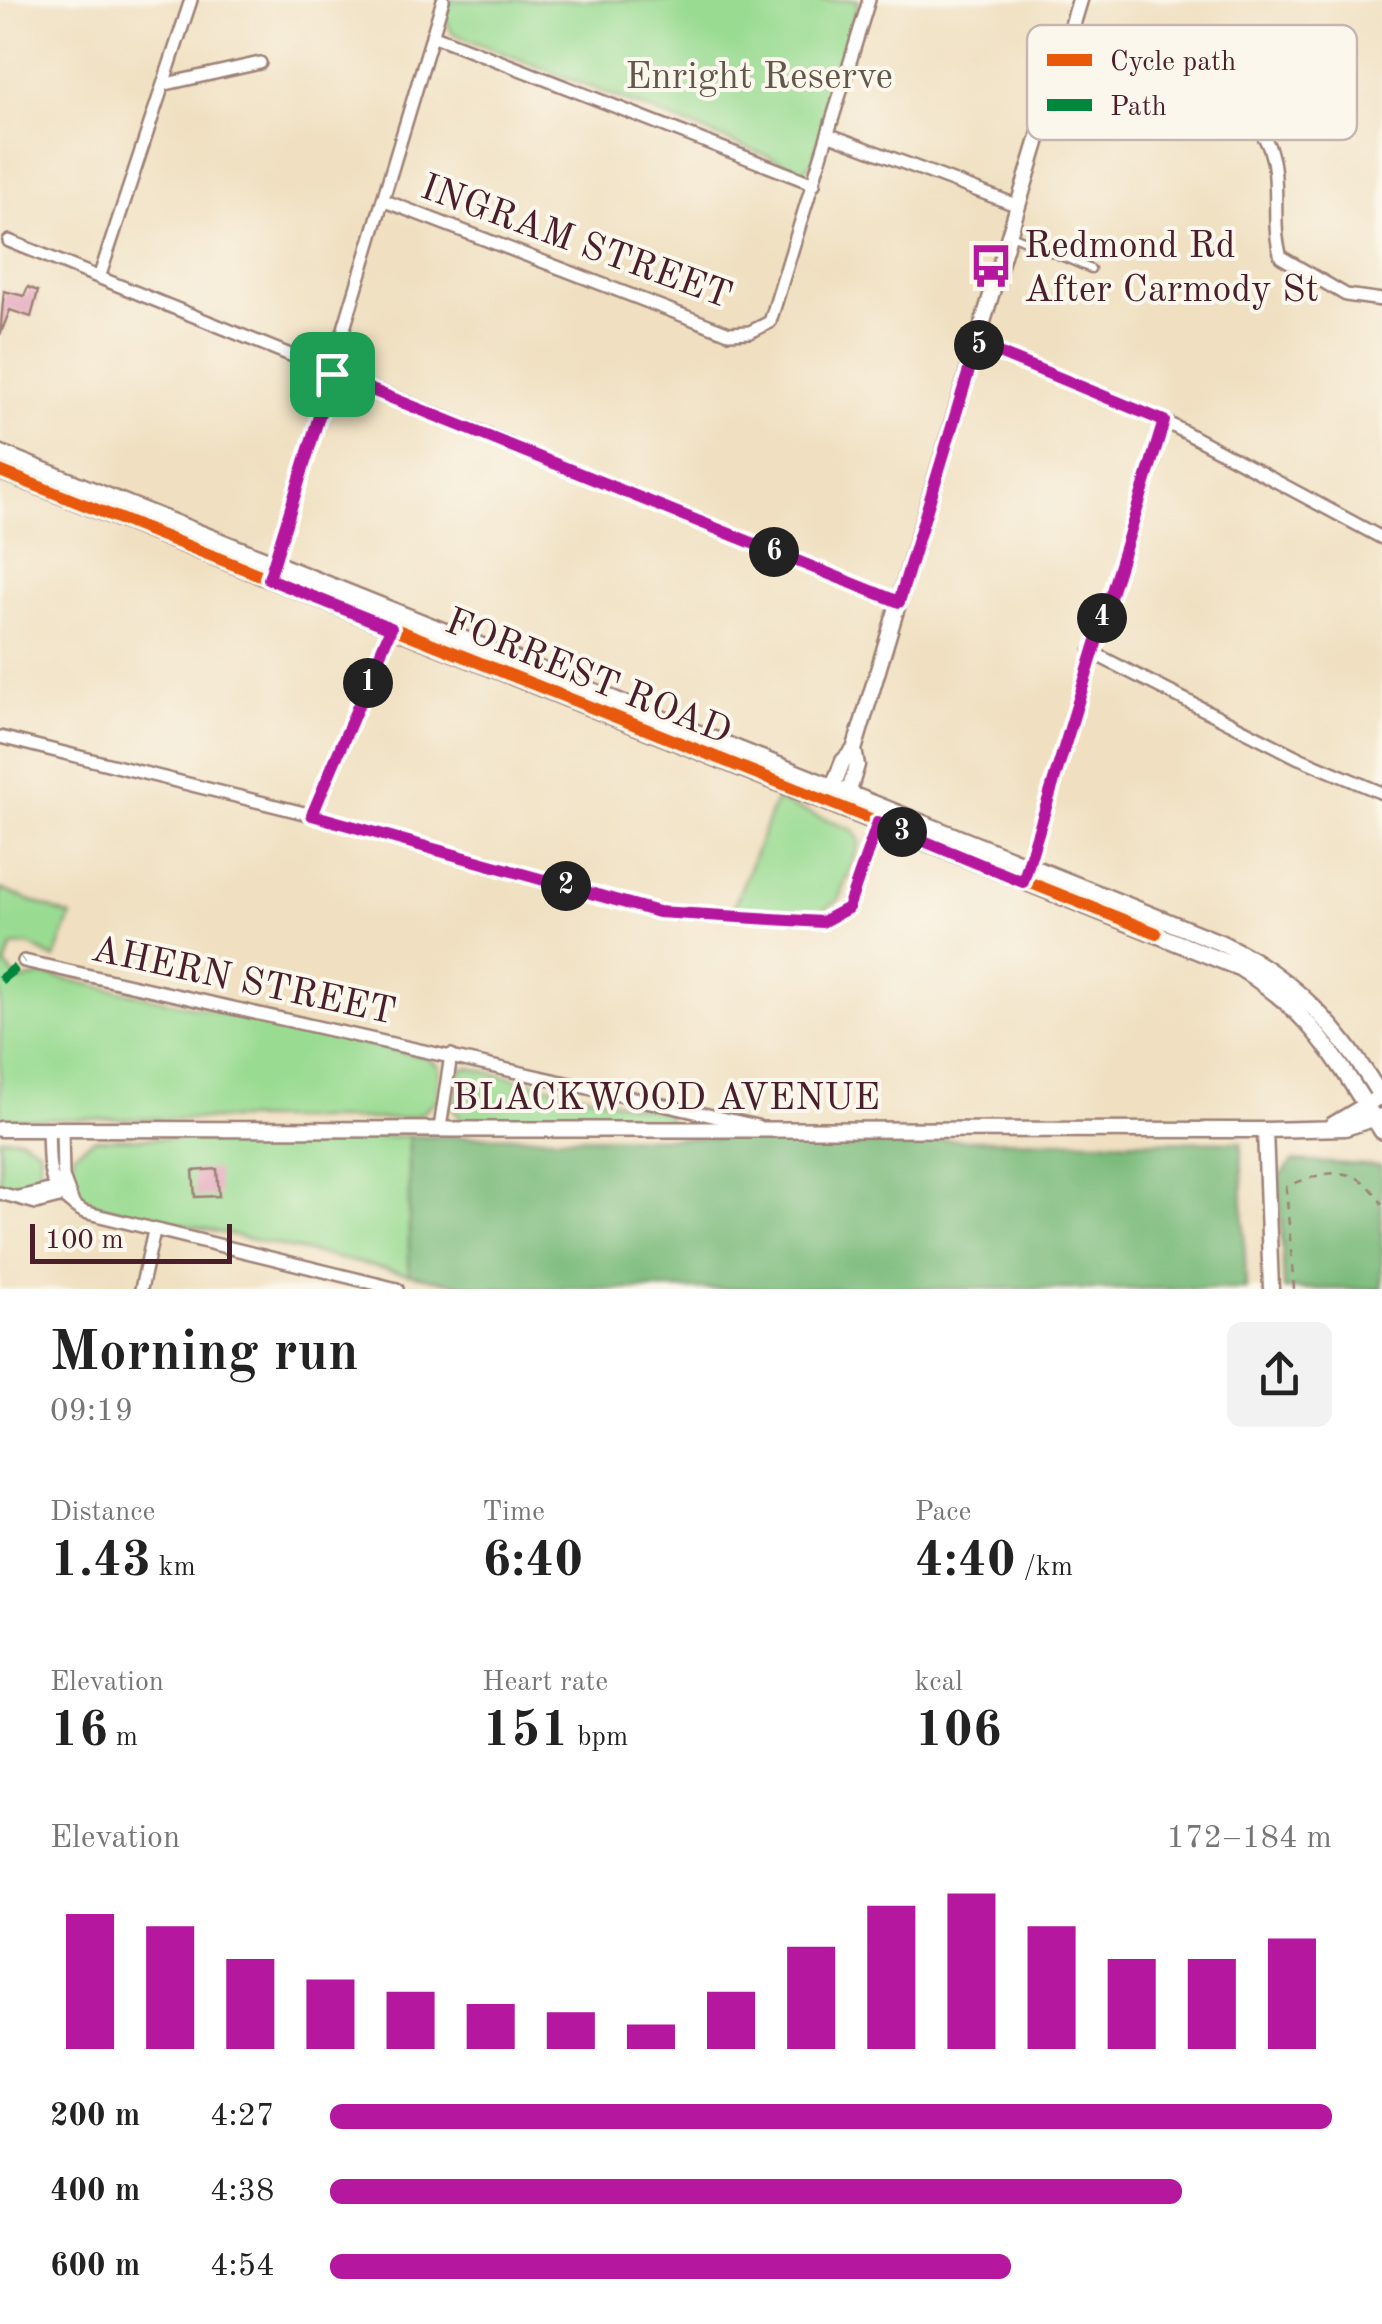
<!DOCTYPE html>
<html lang="en">
<head>
<meta charset="utf-8">
<style>
	body { margin:0; font-family:"Old Standard TT",serif; background:#f2f2f2; color:#222; height:100vh; display:flex; flex-direction:column; font-size:38px; white-space:nowrap }
	* { box-sizing:border-box; margin:0 }
	p { font-size:32px; color:#767676 }
	.icon { flex:none; width:55px; height:55px; fill:none; stroke:currentColor; stroke-width:2; stroke-linecap:round; stroke-linejoin:round }
	.map { position:relative; height:1289px; overflow:hidden }
	.details { display:flex; flex-direction:column; background:#fff; flex:1 }
	.details>* { flex:none }
	.scale { position:absolute; left:30px; bottom:25px; width:202px; box-sizing:border-box; padding-left:10px; border:5px solid #4a1f2b; border-top:0; font-size:28px; line-height:35px; white-space:nowrap; color:#4a1f2b; -webkit-text-stroke:8px #fbf7ec; paint-order:stroke }
	.pin { position:absolute; display:grid; place-items:center; width:85px; height:85px; color:#fff; margin:-42px; border-radius:20px; box-shadow:0 5px 15px #0006 }
	.km { position:absolute; width:50px; height:50px; margin:-25px; border-radius:50%; background:#222; color:#fff; font-size:28px; line-height:50px; text-align:center }
	.round { display:grid; place-items:center; flex:none; width:105px; height:105px; border-radius:15px; background:#f2f2f2 }
	.overview { display:flex; align-items:center; justify-content:space-between; height:170px; padding:0 50px }
	h1 { font-size:55px; font-weight:700; line-height:75px }
	.figures { display:grid; grid-template-columns:repeat(3,1fr); gap:15px; height:170px; padding:10px 50px }
	.figures div { display:grid; align-content:center }
	.figures b { font-size:50px; font-weight:700 }
	.figures small { font-size:28px; font-weight:400 }
	.figures p { font-size:28px }
	.chart { height:280px; padding:20px 50px }
	.chart p { display:flex; justify-content:space-between }
	.chart svg { width:100%; height:180px; margin-top:10px; stroke:#b5179e; stroke-width:6 }
	ul { padding:0 50px; list-style:none; font-size:32px }
	li { display:grid; grid-template-columns:160px 120px 1fr; align-items:center; height:75px }
	li i { height:25px; border-radius:12px; background:#b5179e }
	.map>svg:first-child { display:block }
	.green { fill:#9adb92; stroke:#727d5e; stroke-width:2.5 }
	.forest { fill:#7bbb7c; stroke:#626d54; stroke-width:2.5 }
	.building { fill:#e19eb7 }
	.lines { fill:none; stroke-linecap:round; stroke-linejoin:round }
	.service-casing { stroke:#9d8076; stroke-width:11 }
	.minor-casing { stroke:#9d8076; stroke-width:16 }
	.tertiary-casing { stroke:#9d8076; stroke-width:19 }
	.secondary-casing { stroke:#9d8076; stroke-width:20 }
	.path { stroke:#9d8076; stroke-width:2.5; stroke-dasharray:8 8; stroke-linecap:butt }
	.service { stroke:#fff; stroke-width:6 }
	.minor { stroke:#fff; stroke-width:11 }
	.tertiary { stroke:#fff; stroke-width:14 }
	.secondary { stroke:#fff; stroke-width:15 }
	.quiet { stroke:#00873e; stroke-width:10; stroke-dasharray:20 10; stroke-linecap:butt }
	.cycleway-casing { stroke:#fbf7ec; stroke-width:19 }
	.cycleway { stroke:#e8590c; stroke-width:12 }
	.route-casing { stroke:#fff; stroke-width:20 }
	.route { stroke:#b5179e; stroke-width:12 }
	.labels { text-anchor:middle; stroke-width:8; stroke-linejoin:round; paint-order:stroke }
	.park-label { font-size:38px; fill:#62574a; stroke:#fbf7ec }
	.street-label { font-size:38px; fill:#4a1f2b; stroke:#fbf7ec }
	.poi-label { font-size:38px; fill:#4a1f2b; stroke:#fbf7ec; text-anchor:start }
	.key { fill:#fbf7ec; stroke:#c6b6b2; stroke-width:2.5 }
	.key-label { font-size:28px; fill:#4a1f2b }
</style>
</head>
<body>
<div class="map">
<svg width="1382" height="1289" viewBox="0 0 1382 1289">
	<rect width="100%" height="100%" fill="#fbf7ec"/>
	<filter id="ink" filterUnits="userSpaceOnUse"><feTurbulence type="fractalNoise" baseFrequency=".01" numOctaves="2"/><feDisplacementMap in="SourceGraphic" scale="20" xChannelSelector="R" yChannelSelector="G"/><feConvolveMatrix kernelMatrix="1 2 1 2 8 2 1 2 1" color-interpolation-filters="sRGB"/></filter>
	<filter id="wash" filterUnits="userSpaceOnUse"><feTurbulence type="fractalNoise" baseFrequency=".0048" numOctaves="4" result="noise"/><feDisplacementMap in="SourceGraphic" scale="40" xChannelSelector="R" yChannelSelector="G"/><feGaussianBlur stdDeviation="2.25" result="paint"/><feColorMatrix in="noise" values="0 0 0 0 0 0 0 0 0 0 0 0 0 0 0 0 0 1.4 0 .05"/><feComposite in="paint" operator="in"/></filter>
	<g filter="url(#wash)">
		<rect width="100%" height="100%" fill="#f0e0c1"/>
		<path class="green" d="M 451,0 L 859,0 L 813,162 L 803,170 L 452,33 L 445,17 Z
			M 776,800 L 855,831 L 860,843 L 838,901 L 820,912 L 733,909 Z
			M 0,889 L 71,916 L 55,959 L 29,945 L 12,946 L 5,965 L 19,981 L 46,975 L 425,1057 L 439,1066 L 437,1099 L 421,1114 L 397,1119 L 0,1119 Z
			M 470,1068 L 669,1114 L 668,1122 L 476,1123 L 461,1119 L 453,1108 L 461,1069 Z
			M 409,1136 L 409,1274 L 94,1205 C 73,1193 66,1175 75,1152 L 95,1139 Z
			M 0,1138 L 20,1138 L 39,1149 L 40,1169 L 33,1185 L 0,1185 Z"/>
		<path class="forest" d="M 409,1136 L 1241,1142 L 1246,1289 L 481,1289 L 409,1274 Z
			M 1293,1161 L 1381,1166 L 1382,1289 L 1284,1289 L 1279,1178 Z"/>
		<g id="blocks">
			<path class="building" d="M 28,287 L 38,291 L 31,317 L 10,310 L 0,335 L 4,291 L 24,296 Z
				M 217,1169 L 219,1196 L 195,1197 L 193,1171 Z"/>
		</g>
	</g>
	<g filter="url(#ink)">
		<use href="#blocks" fill-opacity="0" stroke="#9d8076" stroke-width="2.5"/>
		<g class="lines">
			<g class="service-casing">
				<path id="service" d="M 1009,234 L 1091,269"/>
			</g>
			<g class="minor-casing">
				<path id="minor" d="M 432,35 L 814,184
					M 1060,67 L 1253,123 C 1290,159 1267,212 1281,257 L 1346,295 L 1382,300
					M 166,84 L 260,63
					M 830,135 L 1016,205
					M 385,201 L 729,333 L 750,332 L 770,322 L 869,0
					M 9,241 L 899,602
					M 99,278 L 191,0
					M 977,344 L 1164,421 L 1382,538
					M 271,571 L 443,0
					M 1091,652 L 1299,758 L 1382,793
					M 0,737 L 312,815 L 658,913 L 822,922 L 847,908 L 880,818
					M 312,815 L 394,621
					M 1027,871 L 1164,421
					M 24,961 L 757,1126
					M 440,1128 L 451,1055
					M 48,1129 C 50,1172 45,1189 84,1212 L 397,1289
					M 62,1129 L 63,1177 L 74,1206
					M 0,1193 L 36,1203 L 63,1196
					M 18,1197 L 58,1188
					M 141,1289 L 154,1231"/>
			</g>
			<g class="tertiary-casing">
				<path id="tertiary" d="M 829,797 L 843,761 L 854,750
					M 845,804 L 857,765 L 854,750 L 1080,0
					M 1332,1125 L 1374,1100
					M 0,1129 L 1265,1130 L 1345,1128 L 1382,1116
					M 1265,1130 L 1271,1289"/>
			</g>
			<g class="secondary-casing">
				<path id="secondary" d="M 0,453 L 1221,943 C 1295,978 1340,1029 1382,1098
					M 0,471 L 1240,968 C 1313,1013 1338,1062 1382,1131"/>
			</g>
			<path class="path" d="M 1294,1289 L 1286,1187 C 1326,1170 1358,1162 1382,1204"/>
			<use href="#service" class="service"/>
			<use href="#minor" class="minor"/>
			<use href="#tertiary" class="tertiary"/>
			<use href="#secondary" class="secondary"/>
			<path class="quiet" d="M 0,980 L 24,961"/>
			<g class="cycleway-casing">
				<path id="cycleway" d="M 0,471 L 1156,933"/>
			</g>
			<use href="#cycleway" class="cycleway"/>
		</g>
	</g>
	<g class="lines" filter="url(#ink)">
		<g class="route-casing">
			<path id="route" d="M 977,344 L 1164,421 L 1023,882 L 878,822 L 848,908 L 822,922 L 658,912 L 312,815 L 391,628 L 269,579 L 332,374 L 899,602 Z"/>
		</g>
		<use href="#route" class="route"/>
	</g>
	<defs>
		<g id="bus-bare" transform="scale(3.45)"><path d="M-5-6H5V4H4V6H2V4H-2V6H-4V4H-5ZM-3.5-4V0h7V-4ZM-3.5 1.2v1.5H-2V1.2ZM2 1.2v1.5H3.5V1.2Z" fill="#b5179e" stroke="#fbf7ec" stroke-width="2.5" paint-order="stroke"/></g>
	</defs>
	<g fill-rule="evenodd">
		<use href="#bus-bare" x="991" y="266"/>
	</g>
	<g class="labels">
		<g class="park-label">
			<text x="759" y="88">Enright Reserve</text>
		</g>
		<g class="street-label">
			<text transform="translate(577 240) rotate(20)" y="13">INGRAM STREET</text>
			<text transform="translate(589 675) rotate(22)" y="13">FORREST ROAD</text>
			<text transform="translate(244 979) rotate(12)" y="13">AHERN STREET</text>
			<text x="666" y="1109">BLACKWOOD AVENUE</text>
		</g>
		<g class="poi-label">
			<text x="1024" y="257">Redmond Rd<tspan x="1024" dy="44">After Carmody St</tspan></text>
		</g>
	</g>
	<rect x="1027" y="25" width="330" height="115" rx="15" class="key"/>
	<rect x="1047" y="54" width="45" height="12" fill="#e8590c"/>
	<rect x="1047" y="99" width="45" height="12" fill="#00873e"/>
	<g class="key-label">
		<text x="1110" y="70">Cycle path</text>
		<text x="1110" y="115">Path</text>
	</g>
</svg>
<div class="scale">100 m</div>
<div class="pin" style="left:332px;top:374px;background:#1e9e55"><svg class="icon" aria-label="arrive" viewBox="0 0 24 24"><path d="M6 21V4h12l-3 4 3 4H6"/></svg></div>
<b class="km" style="left:368px;top:683px">1</b>
<b class="km" style="left:566px;top:886px">2</b>
<b class="km" style="left:902px;top:832px">3</b>
<b class="km" style="left:1102px;top:618px">4</b>
<b class="km" style="left:979px;top:345px">5</b>
<b class="km" style="left:774px;top:552px">6</b>
</div>
<section class="details">
<div class="overview"><div><h1>Morning run</h1><p>09:19</p></div><a class="round"><svg class="icon" aria-label="share" viewBox="0 0 24 24"><path d="M12 15V3M7 8l5-5 5 5M5 13v7h14v-7"/></svg></a></div>
<div class="figures">
<div><p>Distance</p><b>1.43<small> km</small></b></div>
<div><p>Time</p><b>6:40</b></div>
<div><p>Pace</p><b>4:40<small> /km</small></b></div>
</div>
<div class="figures">
<div><p>Elevation</p><b>16<small> m</small></b></div>
<div><p>Heart rate</p><b>151<small> bpm</small></b></div>
<div><p>kcal</p><b>106</b></div>
</div>
<div class="chart"><p><span>Elevation</span>172–184 m</p>
<svg viewBox="0 0 160 44" preserveAspectRatio="none"><path d="M5 44V11M15 44V14M25 44V22M35 44V27M45 44V30M55 44V33M65 44V35M75 44V38M85 44V30M95 44V19M105 44V9M115 44V6M125 44V14M135 44V22M145 44V22M155 44V17"/></svg>
</div>
<ul>
<li><b>200 m</b>4:27<i style="width:100%"></i></li>
<li><b>400 m</b>4:38<i style="width:85%"></i></li>
<li><b>600 m</b>4:54<i style="width:68%"></i></li>
</ul>
</section>
</body>
</html>
